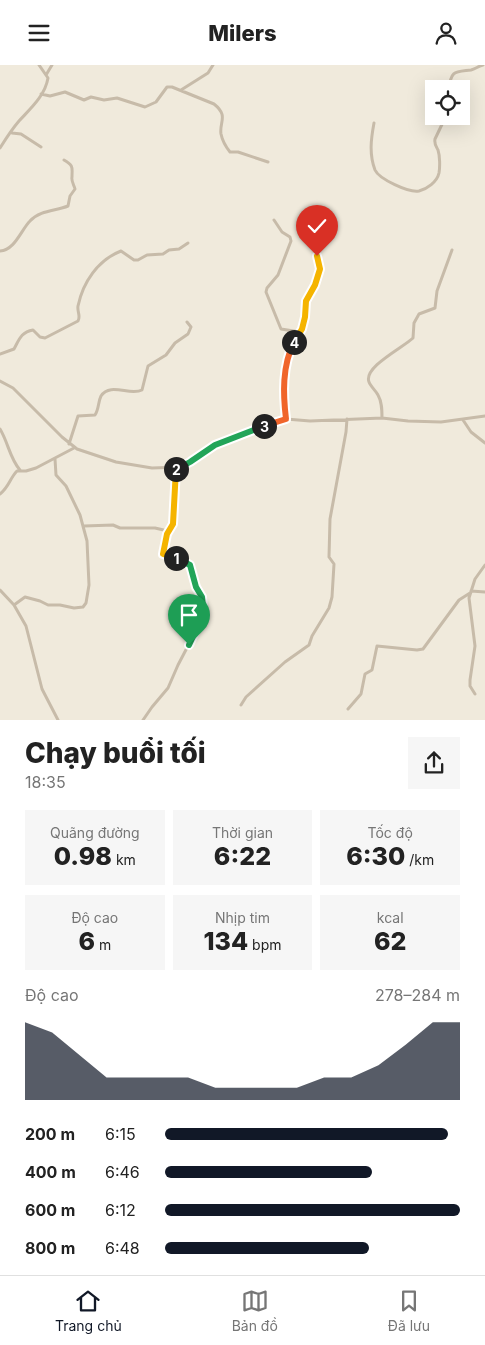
<!DOCTYPE html>
<html lang="vi">
<head>
<meta charset="utf-8">
<style>
	body { margin:0; font-family:Inter,sans-serif; background:#f6f6f6; color:#222; height:100vh; display:flex; flex-direction:column; font-size:19px; white-space:nowrap }
	* { box-sizing:border-box; margin:0 }
	p { font-size:16px; color:#767676 }
	.icon { flex:none; width:28px; height:28px; fill:none; stroke:currentColor; stroke-width:2; stroke-linecap:round; stroke-linejoin:round }
	.map { position:relative; height:655px; overflow:hidden }
	.side { display:flex; flex-direction:column; background:#fff; flex:1 }
	.side>* { flex:none }
	.buttons { position:absolute; left:425px; top:15px; display:grid; gap:10px }
	.buttons a { display:grid; place-items:center; width:45px; height:45px; border-radius:0px; background:#fff; box-shadow:0 5px 20px #0002; font-size:25px }
	.pin { position:absolute; display:grid; place-items:center; width:42px; height:42px; color:#fff; margin:-51px -21px; border-radius:50% 50% 50% 0; rotate:-45deg; box-shadow:0 0 5px #0007 }
	.pin .icon { rotate:45deg }
	.km { position:absolute; width:25px; height:25px; margin:-12px; border-radius:50%; background:#222; color:#fff; font-size:14px; line-height:25px; text-align:center }
	.round { display:grid; place-items:center; flex:none; width:52px; height:52px; border-radius:0px; background:#f6f6f6 }
	.summary { display:flex; align-items:center; justify-content:space-between; height:85px; padding:0 25px }
	h1 { font-size:28px; font-weight:800; line-height:38px }
	.metrics { display:grid; grid-template-columns:repeat(3,1fr); gap:8px; height:85px; padding:5px 25px }
	.metrics div { display:grid; align-content:center; border-radius:0px; background:#f6f6f6; text-align:center }
	.metrics b { font-size:25px; font-weight:800 }
	.metrics small { font-size:14px; font-weight:400 }
	.metrics p { font-size:14px }
	.chart { height:140px; padding:10px 25px }
	.chart p { display:flex; justify-content:space-between }
	.chart svg { width:100%; height:90px; margin-top:5px; fill:#111827; opacity:.7 }
	ul { padding:0 25px; list-style:none; font-size:16px }
	li { display:grid; grid-template-columns:80px 60px 1fr; align-items:center; height:38px }
	li i { height:12px; border-radius:6px; background:#111827 }
	header { display:flex; justify-content:space-between; align-items:center; height:65px; padding:0 25px; background:#fff; font-size:22px; font-weight:800 }
	.dock { display:flex; justify-content:space-around; align-items:center; height:70px; border-top:1px solid #e0e0e0; background:#fff; font-size:14px; color:#767676 }
	.dock a { display:grid; justify-items:center; gap:2px }
	.dock .active { color:#111827 }
	.map>svg:first-child { display:block }
	.lines { fill:none; stroke-linecap:round; stroke-linejoin:round }
	.minor { stroke:#c7bba9; stroke-width:3 }
	.split-1-casing { stroke:#fff; stroke-width:10 }
	.split-2-casing { stroke:#fff; stroke-width:10 }
	.split-3-casing { stroke:#fff; stroke-width:10 }
	.split-4-casing { stroke:#fff; stroke-width:10 }
	.split-5-casing { stroke:#fff; stroke-width:10 }
	.split-1 { stroke:#22a559; stroke-width:6 }
	.split-2 { stroke:#f5b400; stroke-width:6 }
	.split-3 { stroke:#22a559; stroke-width:6 }
	.split-4 { stroke:#f0652b; stroke-width:6 }
	.split-5 { stroke:#f5b400; stroke-width:6 }
</style>
</head>
<body>
<header><svg class="icon" aria-label="menu" viewBox="0 0 24 24"><path d="M4 6h16M4 12h16M4 18h16"/></svg>Milers<svg class="icon" aria-label="person" viewBox="0 0 24 24"><circle cx="12" cy="8" r="4"/><path d="M4 21q1-7 8-7t8 7"/></svg></header>
<div class="map">
<svg width="485" height="655" viewBox="0 0 485 655">
	<rect width="100%" height="100%" fill="#f0eadc"/>
	<g class="lines">
		<path class="minor" d="M 46,10 L 52,0
			M 449,24 C 451,5 455,7 471,5 C 475,4 479,1 483,0
			M 181,25 L 208,8 L 213,0
			M 41,29 L 50,31 L 65,27 L 84,35 L 91,32 L 104,35 L 117,33 L 145,42 L 156,37 L 167,22 L 172,22 L 214,39 C 229,51 219,57 221,69 C 222,74 226,82 230,87 L 238,87 L 268,97
			M 374,58 C 371,74 369,89 375,105 C 379,114 409,128 419,126 C 427,124 437,117 439,108 C 440,102 440,91 438,85 C 436,81 434,79 435,74 L 446,51
			M 12,68 L 21,69 L 41,82
			M 0,83 C 5,75 13,63 19,56 C 30,44 45,31 48,13 L 39,0
			M 274,155 L 282,167 L 290,172 L 291,176 L 278,210 L 267,223 L 266,227 L 281,264 L 300,267 C 282,292 283,325 286,354
			M 0,186 C 15,185 21,165 30,156 C 40,145 56,146 68,141 L 70,131 L 75,124 C 74,120 71,116 72,112 C 72,102 74,101 64,95
			M 300,267 L 304,259 L 306,236 L 315,220 L 320,204 L 317,191
			M 0,289 L 14,284 C 19,275 21,267 33,265 L 40,272 L 45,273 L 78,256 C 81,251 77,247 78,241 C 83,217 98,195 121,186 L 134,195 L 138,195 L 147,190 L 163,189 L 169,185 L 179,184 L 188,178
			M 0,316 L 13,323 L 62,372 L 77,384 L 116,397 L 152,403 L 181,402 L 215,379 L 286,354 L 310,356 L 382,353 L 408,356 L 441,357 L 485,351
			M 382,353 C 382,345 382,337 378,330 C 376,326 371,322 369,317 C 363,302 404,282 413,273 L 414,258 L 419,249 L 435,243 L 437,226 L 452,185
			M 463,355 L 471,367 L 485,378
			M 0,364 C 8,377 10,394 20,405
			M 69,379 L 78,351 L 95,350 C 99,344 98,337 101,331 C 110,317 130,331 142,325 L 148,301 L 166,290 L 175,278 L 188,269 L 191,262 L 187,257
			M 0,429 C 9,422 10,413 17,406 L 26,406 L 36,403 L 74,383
			M 84,461 L 113,460 L 120,463 L 155,463 L 168,466
			M 0,525 L 14,540 L 26,561 L 42,624 L 58,655
			M 471,526 L 485,527
			M 14,540 L 25,532 L 40,536 L 48,540 L 60,540 L 74,543 L 83,542 L 86,538 L 89,520 L 87,476 L 80,450 L 66,421 L 56,410 L 55,394
			M 475,629 L 470,621 L 470,615 L 475,581 L 469,533 L 475,514 L 485,500
			M 241,640 L 246,632 L 285,597 L 309,580 L 312,571 L 329,543 L 332,532 L 334,499 L 329,492 L 330,454 L 346,367 L 347,354
			M 348,644 L 361,629 L 365,609 L 372,605 L 377,581 L 417,585 L 423,584 L 459,535 L 470,528
			M 143,655 L 152,642 L 168,623 L 178,600 L 201,556 L 203,541 L 202,532 L 197,523 L 190,500 L 184,496 L 163,489 L 167,469 L 173,459 L 174,453 L 176,402"/>
	</g>
	<g class="lines">
		<g class="split-1-casing">
			<path id="split-1" d="M 176,493 L 190,500 L 196,522 L 202,532 L 203,541 L 200,556 L 189,580"/>
		</g>
		<g class="split-2-casing">
			<path id="split-2" d="M 176,493 L 163,489 L 167,469 L 173,459 L 176,404"/>
		</g>
		<g class="split-3-casing">
			<path id="split-3" d="M 176,404 L 176,402 L 181,402 L 190,397 L 215,380 L 264,361"/>
		</g>
		<g class="split-4-casing">
			<path id="split-4" d="M 264,361 L 286,354 C 283,329 282,301 294,277"/>
		</g>
		<g class="split-5-casing">
			<path id="split-5" d="M 294,277 L 302,264 L 305,252 L 306,236 L 315,220 L 320,204 L 317,191"/>
		</g>
		<use href="#split-1" class="split-1"/>
		<use href="#split-2" class="split-2"/>
		<use href="#split-3" class="split-3"/>
		<use href="#split-4" class="split-4"/>
		<use href="#split-5" class="split-5"/>
	</g>
</svg>
<div class="buttons">
<a><svg class="icon" aria-label="locate" viewBox="0 0 24 24"><circle cx="12" cy="12" r="6"/><path d="M12 2v4M12 18v4M2 12h4M18 12h4"/></svg></a>
</div>
<div class="pin" style="left:189px;top:580px;background:#1e9e55"><svg class="icon" aria-label="arrive" viewBox="0 0 24 24"><path d="M6 21V4h12l-3 4 3 4H6"/></svg></div>
<div class="pin" style="left:317px;top:191px;background:#d93025"><svg class="icon" aria-label="check" viewBox="0 0 24 24"><path d="M5 12l5 5 9-10"/></svg></div>
<b class="km" style="left:176px;top:493px">1</b>
<b class="km" style="left:176px;top:404px">2</b>
<b class="km" style="left:264px;top:361px">3</b>
<b class="km" style="left:294px;top:277px">4</b>
</div>
<section class="side">
<div class="summary"><div><h1>Chạy buổi tối</h1><p>18:35</p></div><a class="round"><svg class="icon" aria-label="share" viewBox="0 0 24 24"><path d="M12 15V3M7 8l5-5 5 5M5 13v7h14v-7"/></svg></a></div>
<div class="metrics">
<div><p>Quãng đường</p><b>0.98<small> km</small></b></div>
<div><p>Thời gian</p><b>6:22</b></div>
<div><p>Tốc độ</p><b>6:30<small> /km</small></b></div>
</div>
<div class="metrics">
<div><p>Độ cao</p><b>6<small> m</small></b></div>
<div><p>Nhịp tim</p><b>134<small> bpm</small></b></div>
<div><p>kcal</p><b>62</b></div>
</div>
<div class="chart"><p><span>Độ cao</span>278–284 m</p>
<svg viewBox="0 0 160 44" preserveAspectRatio="none"><path d="M0 44V6L10 11L20 22L30 33L40 33L50 33L60 33L70 38L80 38L90 38L100 38L110 33L120 33L130 27L140 17L150 6L160 6V44z"/></svg>
</div>
<ul>
<li><b>200 m</b>6:15<i style="width:96%"></i></li>
<li><b>400 m</b>6:46<i style="width:70%"></i></li>
<li><b>600 m</b>6:12<i style="width:100%"></i></li>
<li><b>800 m</b>6:48<i style="width:69%"></i></li>
</ul>
</section>
<nav class="dock">
<a class="active"><svg class="icon" aria-label="home" viewBox="0 0 24 24"><path d="M3 11l9-7 9 7M6 9v11h12V9"/></svg>Trang chủ</a>
<a><svg class="icon" aria-label="map" viewBox="0 0 24 24"><path d="M3 6l6-2 6 2 6-2v14l-6 2-6-2-6 2zM9 4v14M15 6v14"/></svg>Bản đồ</a>
<a><svg class="icon" aria-label="saved" viewBox="0 0 24 24"><path d="M7 4h10v16l-5-4-5 4z"/></svg>Đã lưu</a>
</nav>
</body>
</html>
